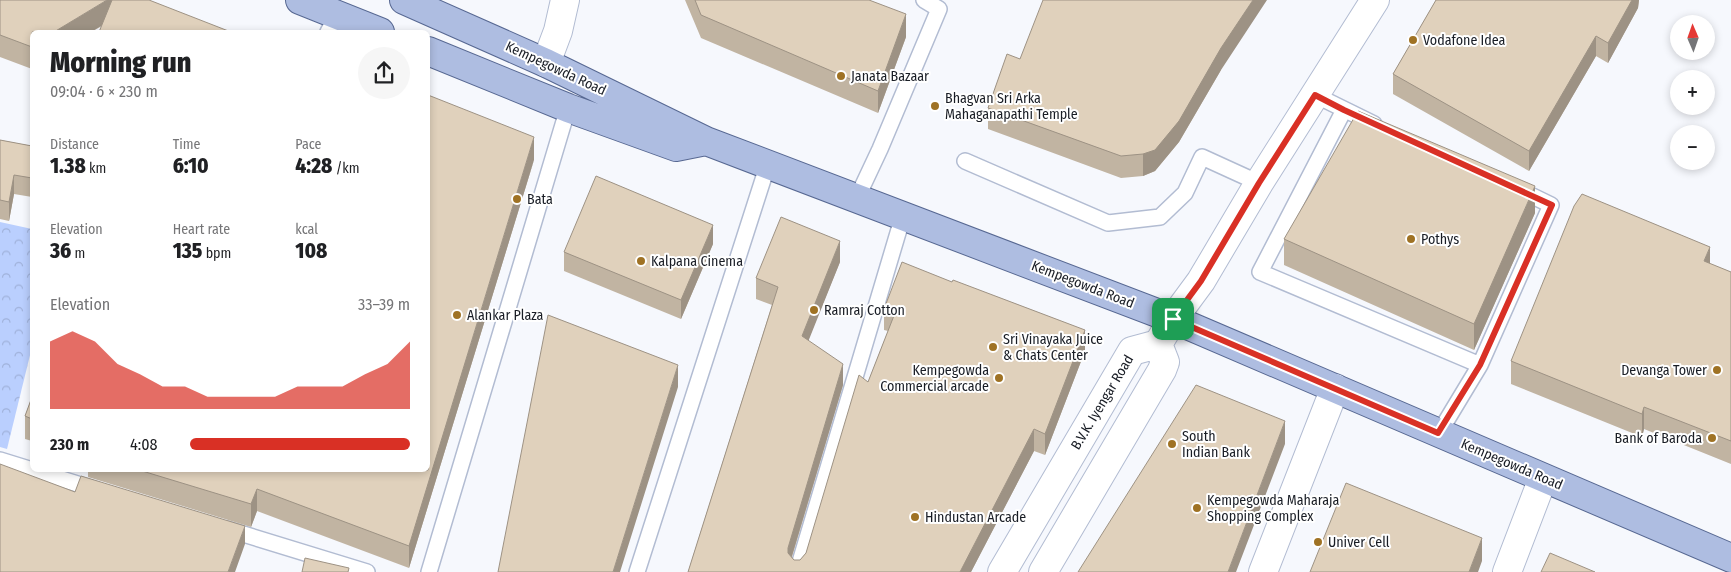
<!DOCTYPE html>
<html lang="en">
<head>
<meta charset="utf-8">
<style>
	body { margin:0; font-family:"Fira Sans Condensed",sans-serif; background:#f6f6f6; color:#202124; height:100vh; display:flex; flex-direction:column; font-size:19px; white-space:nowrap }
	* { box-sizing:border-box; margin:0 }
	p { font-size:16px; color:#757577 }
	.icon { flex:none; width:28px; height:28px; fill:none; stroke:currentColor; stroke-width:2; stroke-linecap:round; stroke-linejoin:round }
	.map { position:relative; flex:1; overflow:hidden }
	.panel { position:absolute; left:30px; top:30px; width:400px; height:442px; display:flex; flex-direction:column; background:#fff; border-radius:8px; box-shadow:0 2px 8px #0003 }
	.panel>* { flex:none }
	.needle { width:32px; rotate:358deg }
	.buttons { position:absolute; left:1670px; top:15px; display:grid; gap:10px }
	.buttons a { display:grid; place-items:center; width:45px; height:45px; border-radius:50%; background:#fff; box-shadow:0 2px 8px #0003; font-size:25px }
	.pin { position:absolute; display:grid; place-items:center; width:42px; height:42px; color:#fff; margin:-21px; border-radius:10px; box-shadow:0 2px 8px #0006 }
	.round { display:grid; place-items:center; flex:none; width:52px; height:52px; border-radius:26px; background:#f6f6f6 }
	.head { display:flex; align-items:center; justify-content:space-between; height:85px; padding:0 20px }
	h1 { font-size:28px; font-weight:800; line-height:38px }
	.figures { display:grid; grid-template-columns:repeat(3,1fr); gap:8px; height:85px; padding:5px 20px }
	.figures div { display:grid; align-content:center }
	.figures b { font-size:21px; font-weight:800 }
	.figures small { font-size:14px; font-weight:400 }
	.figures p { font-size:14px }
	.chart { height:140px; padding:10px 20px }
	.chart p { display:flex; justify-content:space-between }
	.chart svg { width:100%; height:90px; margin-top:5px; fill:#d93025; opacity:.7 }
	ul { padding:0 20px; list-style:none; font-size:16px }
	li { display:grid; grid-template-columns:80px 60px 1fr; align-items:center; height:38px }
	li i { height:12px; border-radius:6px; background:#d93025 }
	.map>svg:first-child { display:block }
	.forest { fill:url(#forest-crowns) }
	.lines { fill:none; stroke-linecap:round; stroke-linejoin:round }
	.service-casing { stroke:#b2bcd2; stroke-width:18 }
	.minor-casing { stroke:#b2bcd2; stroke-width:30 }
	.tertiary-casing { stroke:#b2bcd2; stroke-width:30 }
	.primary-casing { stroke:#576892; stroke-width:30 }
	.service { stroke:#fff; stroke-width:15 }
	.minor { stroke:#fff; stroke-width:28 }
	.tertiary { stroke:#fff; stroke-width:28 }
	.primary { stroke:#aebde1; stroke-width:28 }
	.wall { fill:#c1b4a2 }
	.shaded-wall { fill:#9d9284 }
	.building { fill:#e0d1bc; stroke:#9d9284 }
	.route-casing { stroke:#fff; stroke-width:10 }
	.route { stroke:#d93025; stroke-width:6 }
	.poi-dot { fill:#9f7224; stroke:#fff; stroke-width:2 }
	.labels { text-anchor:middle; stroke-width:4; stroke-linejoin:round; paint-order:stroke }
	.poi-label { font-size:14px; fill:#191d25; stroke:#fff; text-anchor:start }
	.street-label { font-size:14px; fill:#191d25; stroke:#fff }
</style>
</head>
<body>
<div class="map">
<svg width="1731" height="572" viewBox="0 0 1731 572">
	<defs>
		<pattern id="forest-crowns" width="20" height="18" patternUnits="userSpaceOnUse" patternTransform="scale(1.25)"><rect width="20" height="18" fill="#bacffe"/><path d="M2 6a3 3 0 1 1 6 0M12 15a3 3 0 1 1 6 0" fill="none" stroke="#9fb1da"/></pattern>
	</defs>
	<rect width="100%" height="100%" fill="#f6f8fd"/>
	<path class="forest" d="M 0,222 L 32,229 L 32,347 L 7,449 L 0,447 Z"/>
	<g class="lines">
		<g class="service-casing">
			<path id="service" d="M 328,32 L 337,15
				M 1315,95 L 1374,124
				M 1344,110 L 1260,272 L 1480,365 L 1551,205 L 1518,189
				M 965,161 L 1108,223 L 1160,217 L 1185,193 L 1202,157 L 1259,183
				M 857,198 L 880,149 L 939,9 L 924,0
				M 1439,433 L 1480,365
				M 0,460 L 97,490
				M 227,529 L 367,572
				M 429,572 L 568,108
				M 637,572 L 768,164
				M 797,572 L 903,216"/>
		</g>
		<g class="minor-casing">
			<path id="minor" d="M 1263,572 L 1335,388
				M 1507,572 L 1543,478"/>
		</g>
		<g class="tertiary-casing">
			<path id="tertiary" d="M 546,63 L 558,31 L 565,0
				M 1158,344 L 1173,319 L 1201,281 L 1259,183 L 1375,0
				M 1002,572 L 1132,351 L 1158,344
				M 1043,572 L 1162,370 L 1165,362 L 1158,344"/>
		</g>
		<g class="primary-casing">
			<path id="primary" d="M 300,0 L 380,32
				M 404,0 L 546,63 L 706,141 L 1173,319 L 1731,558
				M 428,51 L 568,108 L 676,147 L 706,141"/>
		</g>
		<use href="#service" class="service"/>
		<use href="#minor" class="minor"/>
		<use href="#tertiary" class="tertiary"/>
		<use href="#primary" class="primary"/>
	</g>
	<path class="wall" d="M 0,0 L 102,26 L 91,32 L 32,32 L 32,69 L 0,57 Z
		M 685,0 L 869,0 L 906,37 L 878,113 L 701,38 Z
		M 1436,0 L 1639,0 L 1638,8 L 1608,63 L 1596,56 L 1529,171 L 1393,94 L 1393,74 Z
		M 1020,59 L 1221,70 L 1179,142 L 1155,171 L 1143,176 L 1121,178 L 988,129 L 988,108 Z
		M 0,140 L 32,146 L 32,197 L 14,194 L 9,221 L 0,219 Z
		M 534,160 L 409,568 L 257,511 L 251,527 L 88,477 L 88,470 L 428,470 Z
		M 1535,213 L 1474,350 L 1284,265 L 1284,239 Z
		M 713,244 L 681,319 L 564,271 L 564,252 Z
		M 840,262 L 808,340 L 843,385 L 792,557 L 794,560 L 800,560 L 806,553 L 868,382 L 888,331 L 884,330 L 884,309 L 1085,351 L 1045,455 L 1034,451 L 971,572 L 688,572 L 772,305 L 756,299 L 756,278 Z
		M 1710,264 L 1731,272 L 1731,464 L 1644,429 L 1642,437 L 1511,384 L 1511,361 Z
		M 32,397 L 32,441 L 25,439 L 25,416 Z"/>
	<path class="shaded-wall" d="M 107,0 L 114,0 L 114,18 L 91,32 L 54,32 Z
		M 1253,0 L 1267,0 L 1221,70 L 1179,142 L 1155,171 L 1143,176 L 1143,154 Z
		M 1632,0 L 1639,0 L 1638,8 L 1608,63 L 1608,43 Z
		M 906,14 L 906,37 L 878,113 L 878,91 Z
		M 1596,36 L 1596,56 L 1529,171 L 1529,151 Z
		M 534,137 L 534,160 L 409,568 L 409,546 Z
		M 14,175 L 14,194 L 9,221 L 9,202 Z
		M 1535,186 L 1535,213 L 1474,350 L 1474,324 Z
		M 713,225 L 713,244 L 681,319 L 681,300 Z
		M 840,241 L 840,262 L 802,357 L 802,336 Z
		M 1710,247 L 1710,269 L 1704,261 Z
		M 1085,330 L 1085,351 L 1045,455 L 1045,434 Z
		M 843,364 L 843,385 L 788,569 L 788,548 Z
		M 678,365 L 678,387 L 620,572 L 613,572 Z
		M 1644,407 L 1644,429 L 1642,437 L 1642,414 Z
		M 1285,421 L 1285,444 L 1236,572 L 1228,572 Z
		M 1034,429 L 1034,451 L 971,572 L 960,572 Z
		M 257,489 L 257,511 L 251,527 L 251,504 Z
		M 245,526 L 245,544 L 235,572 L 228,572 Z
		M 1482,538 L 1482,561 L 1478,572 L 1469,572 Z"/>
	<path class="building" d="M 0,0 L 107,0 L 54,32 L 32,32 L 32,47 L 0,35 Z
		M 112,0 L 149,0 L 231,32 L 99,32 Z
		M 695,0 L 869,0 L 906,14 L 878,91 L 701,15 Z
		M 1043,0 L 1253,0 L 1221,48 L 1179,121 L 1155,150 L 1143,154 L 1121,156 L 988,108 L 1007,54 L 1020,59 Z
		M 1436,0 L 1632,0 L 1608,43 L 1596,36 L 1529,151 L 1393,74 Z
		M 428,95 L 534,137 L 409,546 L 257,489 L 251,504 L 139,470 L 428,470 Z
		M 1358,111 L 1535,186 L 1474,324 L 1284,239 Z
		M 0,140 L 32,146 L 32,178 L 14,175 L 9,202 L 0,200 Z
		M 596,176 L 713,225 L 681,300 L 564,252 Z
		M 1582,194 L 1710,247 L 1704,261 L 1731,272 L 1731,441 L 1644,407 L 1642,414 L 1511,361 L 1574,206 Z
		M 781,217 L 840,241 L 802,336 L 843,364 L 788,548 L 788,553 L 794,560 L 800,560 L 806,553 L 859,375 L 868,382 L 895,313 L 884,309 L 902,262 L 952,282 L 953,280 L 1085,330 L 1045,434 L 1034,429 L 960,572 L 688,572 L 778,287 L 756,278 Z
		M 548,315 L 678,365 L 613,572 L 498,572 Z
		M 1196,385 L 1285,421 L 1228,572 L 1078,572 Z
		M 32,397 L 32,419 L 25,416 Z
		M 0,464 L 75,492 L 81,476 L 245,526 L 228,572 L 0,572 Z
		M 1346,483 L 1482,538 L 1469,572 L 1310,572 Z
		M 1550,553 L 1595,572 L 1541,572 Z
		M 305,558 L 349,568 L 348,572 L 302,572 Z"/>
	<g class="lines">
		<g class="route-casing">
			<path id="route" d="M 1315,95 L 1344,110 L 1552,205 L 1480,365 L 1438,433 L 1173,319 L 1201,281 L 1259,183 Z"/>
		</g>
		<use href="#route" class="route"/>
	</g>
	<g class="poi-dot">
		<circle cx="1413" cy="40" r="5"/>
		<circle cx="841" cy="76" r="5"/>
		<circle cx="935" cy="106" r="5"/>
		<circle cx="517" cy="199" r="5"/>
		<circle cx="1411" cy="239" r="5"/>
		<circle cx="641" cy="261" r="5"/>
		<circle cx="814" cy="310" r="5"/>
		<circle cx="457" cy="315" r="5"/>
		<circle cx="993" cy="347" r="5"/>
		<circle cx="1717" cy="370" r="5"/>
		<circle cx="999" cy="378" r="5"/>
		<circle cx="1712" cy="438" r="5"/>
		<circle cx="1172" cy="444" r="5"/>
		<circle cx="1197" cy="508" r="5"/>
		<circle cx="915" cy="517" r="5"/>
		<circle cx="1318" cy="542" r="5"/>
	</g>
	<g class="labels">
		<g class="poi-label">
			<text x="1423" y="45">Vodafone Idea</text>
			<text x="851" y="81">Janata Bazaar</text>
			<text x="945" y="103">Bhagvan Sri Arka<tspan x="945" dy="16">Mahaganapathi Temple</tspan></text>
			<text x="527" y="204">Bata</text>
			<text x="1421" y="244">Pothys</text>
			<text x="651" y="266">Kalpana Cinema</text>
			<text x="824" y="315">Ramraj Cotton</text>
			<text x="467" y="320">Alankar Plaza</text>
			<text x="1003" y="344">Sri Vinayaka Juice<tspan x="1003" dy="16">&amp; Chats Center</tspan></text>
			<text x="989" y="375" text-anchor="end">Kempegowda<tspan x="989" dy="16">Commercial arcade</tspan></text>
			<text x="1707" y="375" text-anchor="end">Devanga Tower</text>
			<text x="1182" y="441">South<tspan x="1182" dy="16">Indian Bank</tspan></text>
			<text x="1702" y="443" text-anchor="end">Bank of Baroda</text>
			<text x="1207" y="505">Kempegowda Maharaja<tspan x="1207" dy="16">Shopping Complex</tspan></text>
			<text x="925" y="522">Hindustan Arcade</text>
			<text x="1328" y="547">Univer Cell</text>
		</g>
		<g class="street-label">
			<text transform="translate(556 68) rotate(25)" y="5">Kempegowda Road</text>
			<text transform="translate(1083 284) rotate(21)" y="5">Kempegowda Road</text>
			<text transform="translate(1102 402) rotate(-59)" y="5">B.V.K. Iyengar Road</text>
			<text transform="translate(1512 464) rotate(23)" y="5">Kempegowda Road</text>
		</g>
	</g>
</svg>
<div class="buttons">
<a><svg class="needle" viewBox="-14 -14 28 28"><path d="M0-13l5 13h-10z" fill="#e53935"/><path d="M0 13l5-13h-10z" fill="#757577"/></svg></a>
<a>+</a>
<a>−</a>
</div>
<div class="pin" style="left:1173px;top:319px;background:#1e9e55"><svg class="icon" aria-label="arrive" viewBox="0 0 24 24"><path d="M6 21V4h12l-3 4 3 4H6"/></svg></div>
<section class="panel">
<div class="head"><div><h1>Morning run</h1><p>09:04 · 6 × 230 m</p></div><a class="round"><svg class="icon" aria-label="share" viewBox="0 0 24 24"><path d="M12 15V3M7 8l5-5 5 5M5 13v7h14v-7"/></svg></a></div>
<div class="figures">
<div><p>Distance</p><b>1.38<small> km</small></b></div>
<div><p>Time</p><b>6:10</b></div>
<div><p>Pace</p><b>4:28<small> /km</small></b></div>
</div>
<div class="figures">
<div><p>Elevation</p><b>36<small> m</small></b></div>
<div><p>Heart rate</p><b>135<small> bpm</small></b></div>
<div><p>kcal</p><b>108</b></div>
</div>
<div class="chart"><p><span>Elevation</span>33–39 m</p>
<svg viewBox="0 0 160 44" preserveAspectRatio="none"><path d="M0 44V11L10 6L20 11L30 22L40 27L50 33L60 33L70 38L80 38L90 38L100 38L110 33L120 33L130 33L140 27L150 22L160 11V44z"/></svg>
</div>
<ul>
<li><b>230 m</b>4:08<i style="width:100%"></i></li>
</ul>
</section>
</div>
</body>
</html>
